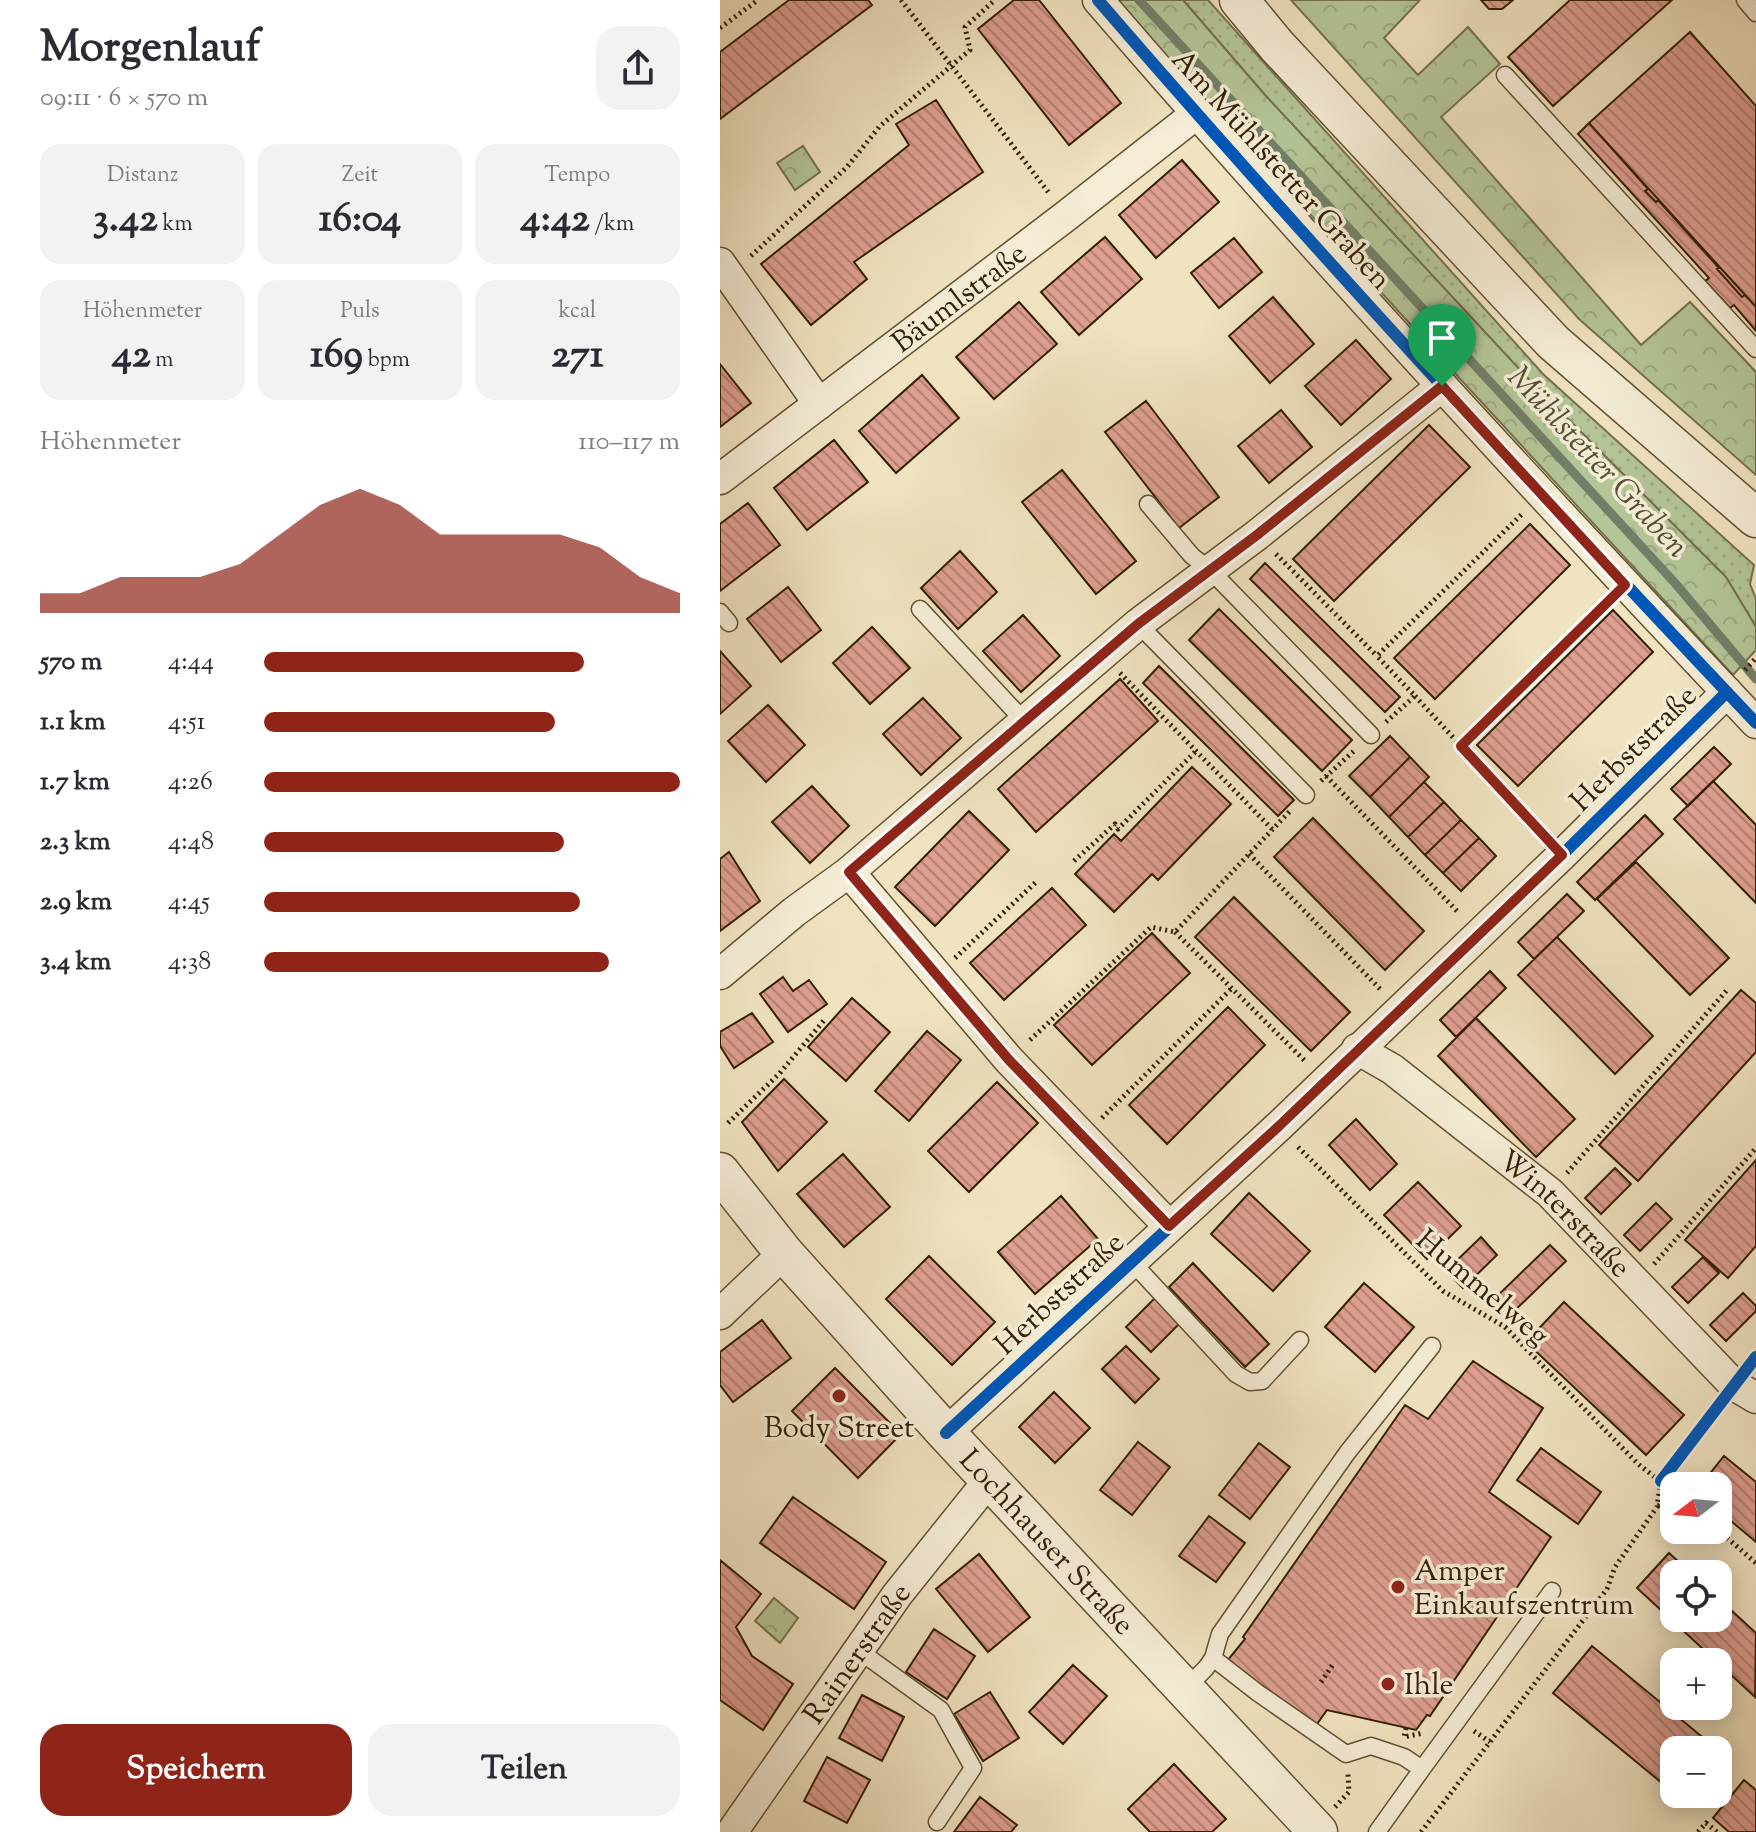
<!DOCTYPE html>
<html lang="de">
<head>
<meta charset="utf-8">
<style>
	body { margin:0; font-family:"Sorts Mill Goudy",serif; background:#f2f2f3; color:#2b2b33; height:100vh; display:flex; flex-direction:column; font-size:30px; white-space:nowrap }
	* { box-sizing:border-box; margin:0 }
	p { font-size:26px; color:#7c7c81 }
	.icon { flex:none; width:44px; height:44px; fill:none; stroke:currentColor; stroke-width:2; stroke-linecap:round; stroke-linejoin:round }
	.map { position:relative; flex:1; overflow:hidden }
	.side { display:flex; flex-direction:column; background:#fff; width:720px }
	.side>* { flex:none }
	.needle { width:52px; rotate:254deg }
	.controls { position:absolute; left:940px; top:1472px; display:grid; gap:16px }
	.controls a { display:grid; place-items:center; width:72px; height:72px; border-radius:16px; background:#fff; box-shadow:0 4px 20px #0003; font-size:40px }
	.pin { position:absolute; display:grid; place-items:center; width:68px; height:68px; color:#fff; margin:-82px -34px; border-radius:50% 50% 50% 0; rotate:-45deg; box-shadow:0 0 8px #0007 }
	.pin .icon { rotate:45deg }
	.round { display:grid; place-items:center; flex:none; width:84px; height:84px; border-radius:24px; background:#f2f2f3 }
	.headline { display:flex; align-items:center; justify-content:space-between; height:136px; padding:0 40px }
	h1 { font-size:44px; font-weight:700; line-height:60px }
	.metrics { display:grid; grid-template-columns:repeat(3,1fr); gap:12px; height:136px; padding:8px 40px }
	.metrics div { display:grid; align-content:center; border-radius:20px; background:#f2f2f3; text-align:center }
	.metrics b { font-size:40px; font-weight:700 }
	.metrics small { font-size:22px; font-weight:400 }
	.metrics p { font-size:22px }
	.chart { height:224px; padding:16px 40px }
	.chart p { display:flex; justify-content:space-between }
	.chart svg { width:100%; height:144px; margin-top:8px; fill:#8f2418; opacity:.7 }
	.primary-button { display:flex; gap:16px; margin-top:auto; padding:16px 40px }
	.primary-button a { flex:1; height:92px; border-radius:24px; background:#8f2418; color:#fff; font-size:32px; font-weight:700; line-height:92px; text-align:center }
	.primary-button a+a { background:#f2f2f3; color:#2b2b33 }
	ul { padding:0 40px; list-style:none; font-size:26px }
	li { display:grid; grid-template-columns:128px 96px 1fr; align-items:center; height:60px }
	li i { height:20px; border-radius:10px; background:#8f2418 }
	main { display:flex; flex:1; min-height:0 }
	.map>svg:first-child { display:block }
	.grass { fill:url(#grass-dots); stroke:#74724c; stroke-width:2 }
	.forest { fill:url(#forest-crowns); stroke:#74724c; stroke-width:2 }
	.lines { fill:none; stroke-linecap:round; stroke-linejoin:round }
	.stream { stroke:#727f68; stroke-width:9 }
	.building { fill:url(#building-back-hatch); stroke:#342002; stroke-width:2 }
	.service-casing { stroke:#635132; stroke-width:19 }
	.minor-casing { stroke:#635132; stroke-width:33 }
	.tertiary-casing { stroke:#635132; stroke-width:41 }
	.path { stroke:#342002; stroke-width:5; stroke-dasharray:2 4; stroke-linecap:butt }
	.service { stroke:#f5edd6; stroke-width:16 }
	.minor { stroke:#f5edd6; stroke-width:30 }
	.tertiary { stroke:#f5edd6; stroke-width:38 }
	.cycleway-casing { stroke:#f5edd6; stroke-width:17 }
	.cycleway { stroke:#0057b8; stroke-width:12 }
	.route-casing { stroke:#fff; stroke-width:16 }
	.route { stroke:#8f2418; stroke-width:10 }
	.poi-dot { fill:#8f2418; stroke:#f5edd6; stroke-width:3 }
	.labels { text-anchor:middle; stroke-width:7; stroke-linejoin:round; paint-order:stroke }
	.street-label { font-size:30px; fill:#342002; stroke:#f5edd6 }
	.poi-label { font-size:30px; fill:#342002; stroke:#f5edd6; text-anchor:start }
	.water-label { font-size:32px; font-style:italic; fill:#535035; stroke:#f5edd6 }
</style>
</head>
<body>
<main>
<section class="side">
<div class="headline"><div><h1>Morgenlauf</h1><p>09:11 · 6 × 570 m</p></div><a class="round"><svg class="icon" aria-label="share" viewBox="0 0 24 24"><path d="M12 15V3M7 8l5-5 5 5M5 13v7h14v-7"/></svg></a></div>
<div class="metrics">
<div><p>Distanz</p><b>3.42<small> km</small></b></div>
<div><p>Zeit</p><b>16:04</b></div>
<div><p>Tempo</p><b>4:42<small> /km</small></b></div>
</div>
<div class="metrics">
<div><p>Höhenmeter</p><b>42<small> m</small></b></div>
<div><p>Puls</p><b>169<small> bpm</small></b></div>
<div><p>kcal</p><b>271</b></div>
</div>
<div class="chart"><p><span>Höhenmeter</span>110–117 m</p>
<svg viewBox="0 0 160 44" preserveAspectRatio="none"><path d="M0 44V38L10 38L20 33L30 33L40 33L50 29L60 20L70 11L80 6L90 11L100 20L110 20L120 20L130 20L140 24L150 33L160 38V44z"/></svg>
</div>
<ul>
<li><b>570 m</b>4:44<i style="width:77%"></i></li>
<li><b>1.1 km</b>4:51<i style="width:70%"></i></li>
<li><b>1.7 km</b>4:26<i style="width:100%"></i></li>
<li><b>2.3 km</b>4:48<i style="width:72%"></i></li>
<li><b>2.9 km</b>4:45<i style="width:76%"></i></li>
<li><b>3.4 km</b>4:38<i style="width:83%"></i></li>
</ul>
<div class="primary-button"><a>Speichern</a><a>Teilen</a></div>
</section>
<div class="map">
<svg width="1036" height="1832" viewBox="0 0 1036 1832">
	<defs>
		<pattern id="grass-dots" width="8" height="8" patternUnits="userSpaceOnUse" patternTransform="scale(2)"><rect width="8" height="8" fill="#b4c597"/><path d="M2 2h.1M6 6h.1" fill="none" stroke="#9ba980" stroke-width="1.8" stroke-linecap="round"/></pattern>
		<pattern id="forest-crowns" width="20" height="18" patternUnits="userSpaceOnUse" patternTransform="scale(2)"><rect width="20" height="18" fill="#b4c597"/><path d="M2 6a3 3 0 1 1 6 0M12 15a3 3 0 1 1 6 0" fill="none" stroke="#9ba980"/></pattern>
		<pattern id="building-back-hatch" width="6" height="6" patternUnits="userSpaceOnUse" patternTransform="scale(2)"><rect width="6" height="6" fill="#de9f91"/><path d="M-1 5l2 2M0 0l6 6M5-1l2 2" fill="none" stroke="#b58174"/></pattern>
	</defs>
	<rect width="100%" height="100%" fill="#f0e3c0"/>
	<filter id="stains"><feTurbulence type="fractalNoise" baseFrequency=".0025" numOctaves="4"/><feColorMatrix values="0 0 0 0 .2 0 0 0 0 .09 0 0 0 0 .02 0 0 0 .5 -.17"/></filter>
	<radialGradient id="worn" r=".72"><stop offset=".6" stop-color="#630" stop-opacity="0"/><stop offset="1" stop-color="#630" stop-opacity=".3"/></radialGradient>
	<path class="grass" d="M 463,0 L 488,0 L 823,374 L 1034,565 L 1030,584 L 1036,599 L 1036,627 L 1006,577 L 814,385 L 545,95 Z"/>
	<path class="forest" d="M 395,0 L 463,0 L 545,95 L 814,385 L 1006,577 L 1036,627 L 1036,650 L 1013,675 L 732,370 Z
		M 571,0 L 700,0 L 664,38 L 698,75 L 748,27 L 780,64 L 721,117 L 921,345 L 970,302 L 1036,372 L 1036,475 L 859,319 Z
		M 83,146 L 100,172 L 75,190 L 57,163 Z
		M 54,1598 L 78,1618 L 60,1643 L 35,1621 Z"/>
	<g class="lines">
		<path class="stream" d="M 419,0 L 955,583 L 1036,679"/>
	</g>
	<path class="building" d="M 69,0 L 148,0 L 152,5 L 0,119 L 0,52 Z
		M 294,0 L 319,0 L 401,103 L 349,145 L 258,29 Z
		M 761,0 L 793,0 L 782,9 L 769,9 Z
		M 850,0 L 952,0 L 833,106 L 788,57 Z
		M 970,32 L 1036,106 L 1036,307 L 1025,295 L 1022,297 L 997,269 L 999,268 L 938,200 L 936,202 L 925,191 L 928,189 L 869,123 Z
		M 216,100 L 263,172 L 134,262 L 147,279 L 91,325 L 41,264 L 189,145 L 176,124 Z
		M 869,123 L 1036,307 L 1036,331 L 1014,305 L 1010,308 L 985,281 L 989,278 L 858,134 Z
		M 462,160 L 499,202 L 436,258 L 399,215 Z
		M 385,237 L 422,279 L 359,335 L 321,292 Z
		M 514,238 L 542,272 L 499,308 L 471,273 Z
		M 553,297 L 594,344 L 550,383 L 509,336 Z
		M 299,302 L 337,344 L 274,399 L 236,357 Z
		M 636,340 L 671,379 L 621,425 L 585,386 Z
		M 0,364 L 31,403 L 0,427 Z
		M 202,375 L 239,418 L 176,473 L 139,431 Z
		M 426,401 L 499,497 L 459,528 L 385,432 Z
		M 561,410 L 592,447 L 549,483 L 518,446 Z
		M 709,425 L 750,467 L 614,601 L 573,559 Z
		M 114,440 L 148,482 L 87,530 L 54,488 Z
		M 342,470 L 416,561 L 376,594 L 302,502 Z
		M 28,503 L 60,545 L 0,591 L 0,524 Z
		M 810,524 L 850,565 L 715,699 L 674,658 Z
		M 240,551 L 277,592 L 238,629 L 201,588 Z
		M 545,563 L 680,697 L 665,712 L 530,579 Z
		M 68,587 L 101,630 L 61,662 L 27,619 Z
		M 499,609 L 632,740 L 602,771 L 469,640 Z
		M 893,610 L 933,652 L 798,786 L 757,745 Z
		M 303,615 L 340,656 L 301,692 L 263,651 Z
		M 152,627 L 190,668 L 150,704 L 113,663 Z
		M 0,651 L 31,686 L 0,714 Z
		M 439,666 L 574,800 L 558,816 L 423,683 Z
		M 400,679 L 438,721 L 316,832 L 278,789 Z
		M 203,698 L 241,738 L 201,775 L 163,734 Z
		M 48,705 L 85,745 L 46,782 L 8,741 Z
		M 670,736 L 690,757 L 650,797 L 629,776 Z
		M 994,747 L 1011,764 L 968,806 L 951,789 Z
		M 690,757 L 709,777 L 669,817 L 650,797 Z
		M 472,767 L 511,804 L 438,880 L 432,874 L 394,912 L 355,874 L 394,834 L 401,841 Z
		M 993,781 L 1036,825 L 1036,903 L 954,819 Z
		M 704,782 L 724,802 L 688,837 L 669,817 Z
		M 92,786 L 129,826 L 90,863 L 52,822 Z
		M 724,802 L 741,820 L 705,855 L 688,837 Z
		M 249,811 L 289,850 L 215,926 L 175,887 Z
		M 925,815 L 943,834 L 875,900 L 857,882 Z
		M 593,818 L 704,931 L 665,970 L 554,857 Z
		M 741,820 L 759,838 L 723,873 L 705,855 Z
		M 759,838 L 776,856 L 741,891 L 723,873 Z
		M 9,852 L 40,901 L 0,931 L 0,859 Z
		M 916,862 L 1009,958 L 970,995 L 877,899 Z
		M 332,888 L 366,925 L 284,1000 L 250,963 Z
		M 847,894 L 864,911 L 814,959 L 798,942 Z
		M 514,897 L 630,1012 L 591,1051 L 475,937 Z
		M 432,933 L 470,973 L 372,1065 L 334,1025 Z
		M 837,937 L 933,1036 L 895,1074 L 798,975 Z
		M 770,971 L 786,988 L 736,1037 L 720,1020 Z
		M 63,977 L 73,991 L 89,980 L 107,1004 L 68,1032 L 40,994 Z
		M 1021,990 L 1036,1003 L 1036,1052 L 918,1181 L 879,1145 Z
		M 132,998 L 170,1032 L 126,1081 L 88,1047 Z
		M 508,1007 L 545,1045 L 447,1144 L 409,1105 Z
		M 32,1013 L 53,1042 L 14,1068 L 0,1046 L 0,1032 Z
		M 756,1018 L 855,1119 L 816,1157 L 718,1056 Z
		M 207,1031 L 241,1060 L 189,1121 L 155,1091 Z
		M 64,1079 L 107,1122 L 58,1171 L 22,1122 Z
		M 277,1082 L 318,1123 L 249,1192 L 208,1151 Z
		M 636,1119 L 677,1164 L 650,1190 L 609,1145 Z
		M 123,1154 L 170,1207 L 124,1247 L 77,1194 Z
		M 1036,1160 L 1036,1246 L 1008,1278 L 965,1240 Z
		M 895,1168 L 911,1184 L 881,1214 L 865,1198 Z
		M 698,1182 L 741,1226 L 707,1259 L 664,1215 Z
		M 529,1193 L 590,1251 L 553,1291 L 491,1234 Z
		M 341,1196 L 378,1239 L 315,1294 L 278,1252 Z
		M 936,1203 L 952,1219 L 920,1251 L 904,1235 Z
		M 761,1237 L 777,1255 L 743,1288 L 726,1271 Z
		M 830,1245 L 846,1261 L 789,1316 L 773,1300 Z
		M 209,1256 L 275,1322 L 232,1365 L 166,1299 Z
		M 983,1257 L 999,1273 L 968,1303 L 952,1287 Z
		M 473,1263 L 549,1344 L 525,1367 L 449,1287 Z
		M 644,1283 L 694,1327 L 655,1372 L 605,1327 Z
		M 1023,1293 L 1036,1306 L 1036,1311 L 1006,1341 L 990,1325 Z
		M 437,1296 L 462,1321 L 431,1352 L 406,1327 Z
		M 844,1302 L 964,1415 L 926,1455 L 806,1342 Z
		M 42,1320 L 71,1358 L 13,1402 L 0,1385 L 0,1352 Z
		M 406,1346 L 439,1379 L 415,1403 L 382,1369 Z
		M 753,1361 L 823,1408 L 769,1492 L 831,1537 L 710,1716 L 707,1715 L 696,1730 L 607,1710 L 597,1724 L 507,1661 L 525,1639 L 523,1637 L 685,1405 L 708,1419 Z
		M 115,1368 L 181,1434 L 138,1478 L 72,1411 Z
		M 334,1392 L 370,1428 L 335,1463 L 299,1427 Z
		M 418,1442 L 450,1467 L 412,1515 L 380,1490 Z
		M 539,1443 L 570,1467 L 530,1519 L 499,1495 Z
		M 821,1448 L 881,1492 L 858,1524 L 797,1480 Z
		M 1004,1456 L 1036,1482 L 1036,1542 L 998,1510 L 998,1486 L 980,1486 Z
		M 73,1497 L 166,1562 L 134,1609 L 40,1543 Z
		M 489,1516 L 525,1543 L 496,1582 L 459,1556 Z
		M 949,1553 L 972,1574 L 954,1574 L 954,1618 L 998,1618 L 998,1598 L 1036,1633 L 1035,1697 L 917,1588 Z
		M 259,1554 L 310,1617 L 268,1652 L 216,1589 Z
		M 0,1560 L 41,1594 L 16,1627 L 32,1656 L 73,1684 L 43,1730 L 0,1700 Z
		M 214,1629 L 255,1656 L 227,1699 L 186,1672 Z
		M 872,1646 L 998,1750 L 954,1750 L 954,1793 L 833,1693 Z
		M 353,1665 L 387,1696 L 343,1744 L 309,1712 Z
		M 270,1692 L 299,1738 L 263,1761 L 234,1714 Z
		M 142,1695 L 184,1717 L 162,1761 L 119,1738 Z
		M 107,1757 L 150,1780 L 127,1823 L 84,1801 Z
		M 454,1764 L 506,1819 L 492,1832 L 430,1832 L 408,1809 Z
		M 1024,1780 L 1036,1790 L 1036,1832 L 1009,1832 L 993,1818 Z
		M 260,1797 L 297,1825 L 291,1832 L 234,1832 Z"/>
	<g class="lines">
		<g class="service-casing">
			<path id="service" d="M 1025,0 L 1036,13
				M 785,75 L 1036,349
				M 428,504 L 472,556 L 490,570 L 651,735
				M 200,609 L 305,722
				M 0,612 L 9,623
				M 418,624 L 586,795
				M 411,1261 L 516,1374 L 530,1382 L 542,1381 L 580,1340
				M 138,1650 L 221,1710 L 253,1768 L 217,1822
				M 493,1658 L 500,1634 L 565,1541 L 627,1453 L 712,1346
				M 465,1689 L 486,1668 L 493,1658 L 538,1693 L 626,1754 L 651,1746 L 684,1757 L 702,1769 L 657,1832
				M 702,1769 L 832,1591"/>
		</g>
		<g class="minor-casing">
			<g id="minor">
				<path d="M 378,0 C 591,247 812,486 1036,723"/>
				<path d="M 0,263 L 99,404"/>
				<path id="s1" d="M 0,479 L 346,216 L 476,114"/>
				<path d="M 129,872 L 289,1060 L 449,1226"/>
				<path d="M 0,974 L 74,912 L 129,872 L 418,624 L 537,535 L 722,386"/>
				<path id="s2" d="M 637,1049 L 672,1069 L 830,1193 L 1014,1385 L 1036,1398"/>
				<path d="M 0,1314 L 64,1253"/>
				<path d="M 226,1433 L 558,1127 L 842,855 L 1007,692"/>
				<path id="s3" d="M 12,1832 L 177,1595 L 269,1480"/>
			</g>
		</g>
		<g class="tertiary-casing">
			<g id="tertiary">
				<path d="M 519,0 L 557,46 L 833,342 L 1036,518"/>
				<path id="s4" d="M 0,1172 L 64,1253 L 226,1433 L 598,1832"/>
			</g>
		</g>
		<path class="path" d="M 181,0 L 329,193
			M 0,28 L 38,0
			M 31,256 L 127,167 L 160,126 L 250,50 L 245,27 L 275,0
			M 556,554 L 657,656
			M 1025,670 L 1036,658
			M 400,673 L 553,830
			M 695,696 L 824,836
			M 666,722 L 695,696 L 657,656 L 803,513
			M 741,746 L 886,604
			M 606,776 L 739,913
			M 601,781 L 635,750
			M 529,854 L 662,991
			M 354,861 L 395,824 L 398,829 L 475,752
			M 455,932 L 587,1063
			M 235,958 L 316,882
			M 310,1040 L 431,927 L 455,932 L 571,810
			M 382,1118 L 512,988
			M 8,1123 L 59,1074 L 106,1018
			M 578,1147 L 723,1291 L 785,1327 L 918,1464 L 954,1492
			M 847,1173 L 1007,990
			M 934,1264 L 1036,1148
			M 957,1486 L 959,1457
			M 938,1506 L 954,1496
			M 998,1530 L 1036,1563
			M 601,1682 L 614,1663
			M 686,1728 L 684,1737 L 703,1733
			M 754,1731 L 770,1742
			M 615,1807 L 629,1792 L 628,1774
			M 701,1832 L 887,1589 L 895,1567 L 937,1507 L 941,1481 L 998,1405
			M 978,1832 L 986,1823 L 997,1832"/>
		<use href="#service" class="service"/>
		<use href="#minor" class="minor"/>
		<use href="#tertiary" class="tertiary"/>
		<g class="cycleway-casing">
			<path id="cycleway" d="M 378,0 C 591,247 812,486 1036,723
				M 226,1433 L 558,1127 L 842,855 L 1007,692
				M 941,1481 L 1036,1357"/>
		</g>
		<use href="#cycleway" class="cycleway"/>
	</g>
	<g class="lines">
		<g class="route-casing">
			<path id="route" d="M 722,386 L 905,585 L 741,746 L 842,855 L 558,1127 L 449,1226 L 289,1060 L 129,872 L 418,624 L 537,535 Z"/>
		</g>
		<use href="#route" class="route"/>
	</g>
	<g class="poi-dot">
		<circle cx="119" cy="1396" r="8"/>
		<circle cx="678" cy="1587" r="8"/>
		<circle cx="668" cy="1684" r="8"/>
	</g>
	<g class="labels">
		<g class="street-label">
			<text transform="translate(562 169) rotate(48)" y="10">Am Mühlstetter Graben</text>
			<text dy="10" stroke="none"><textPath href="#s1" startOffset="300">Bäumlstraße</textPath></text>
			<text transform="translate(913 748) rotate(-45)" y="10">Herbststraße</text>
			<text dy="10" stroke="none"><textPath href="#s2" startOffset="266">Winterstraße</textPath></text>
			<text transform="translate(763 1287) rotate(40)" y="10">Hummelweg</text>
			<text transform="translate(339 1293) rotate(-43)" y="10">Herbststraße</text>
			<text dy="10" stroke="none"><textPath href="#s4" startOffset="494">Lochhauser Straße</textPath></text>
			<text dy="10" stroke="none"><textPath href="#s3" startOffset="218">Rainerstraße</textPath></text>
		</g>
		<g class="poi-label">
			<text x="119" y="1437" text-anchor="middle">Body Street</text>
			<text x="694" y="1580">Amper<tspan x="694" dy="34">Einkaufszentrum</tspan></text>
			<text x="684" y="1694">Ihle</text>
		</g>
		<g class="water-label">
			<text transform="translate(879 461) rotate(47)" y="11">Mühlstetter Graben</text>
		</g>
	</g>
	<rect width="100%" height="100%" filter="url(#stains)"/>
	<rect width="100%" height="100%" fill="url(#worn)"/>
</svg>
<div class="controls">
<a><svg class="needle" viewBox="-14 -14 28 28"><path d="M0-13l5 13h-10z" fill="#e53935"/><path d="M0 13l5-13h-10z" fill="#7c7c81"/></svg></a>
<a><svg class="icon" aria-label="locate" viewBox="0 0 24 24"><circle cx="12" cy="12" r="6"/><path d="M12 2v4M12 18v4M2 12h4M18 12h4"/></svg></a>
<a>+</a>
<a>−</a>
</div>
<div class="pin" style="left:722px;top:386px;background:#1e9e55"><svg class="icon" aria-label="arrive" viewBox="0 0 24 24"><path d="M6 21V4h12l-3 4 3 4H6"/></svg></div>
</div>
</main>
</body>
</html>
